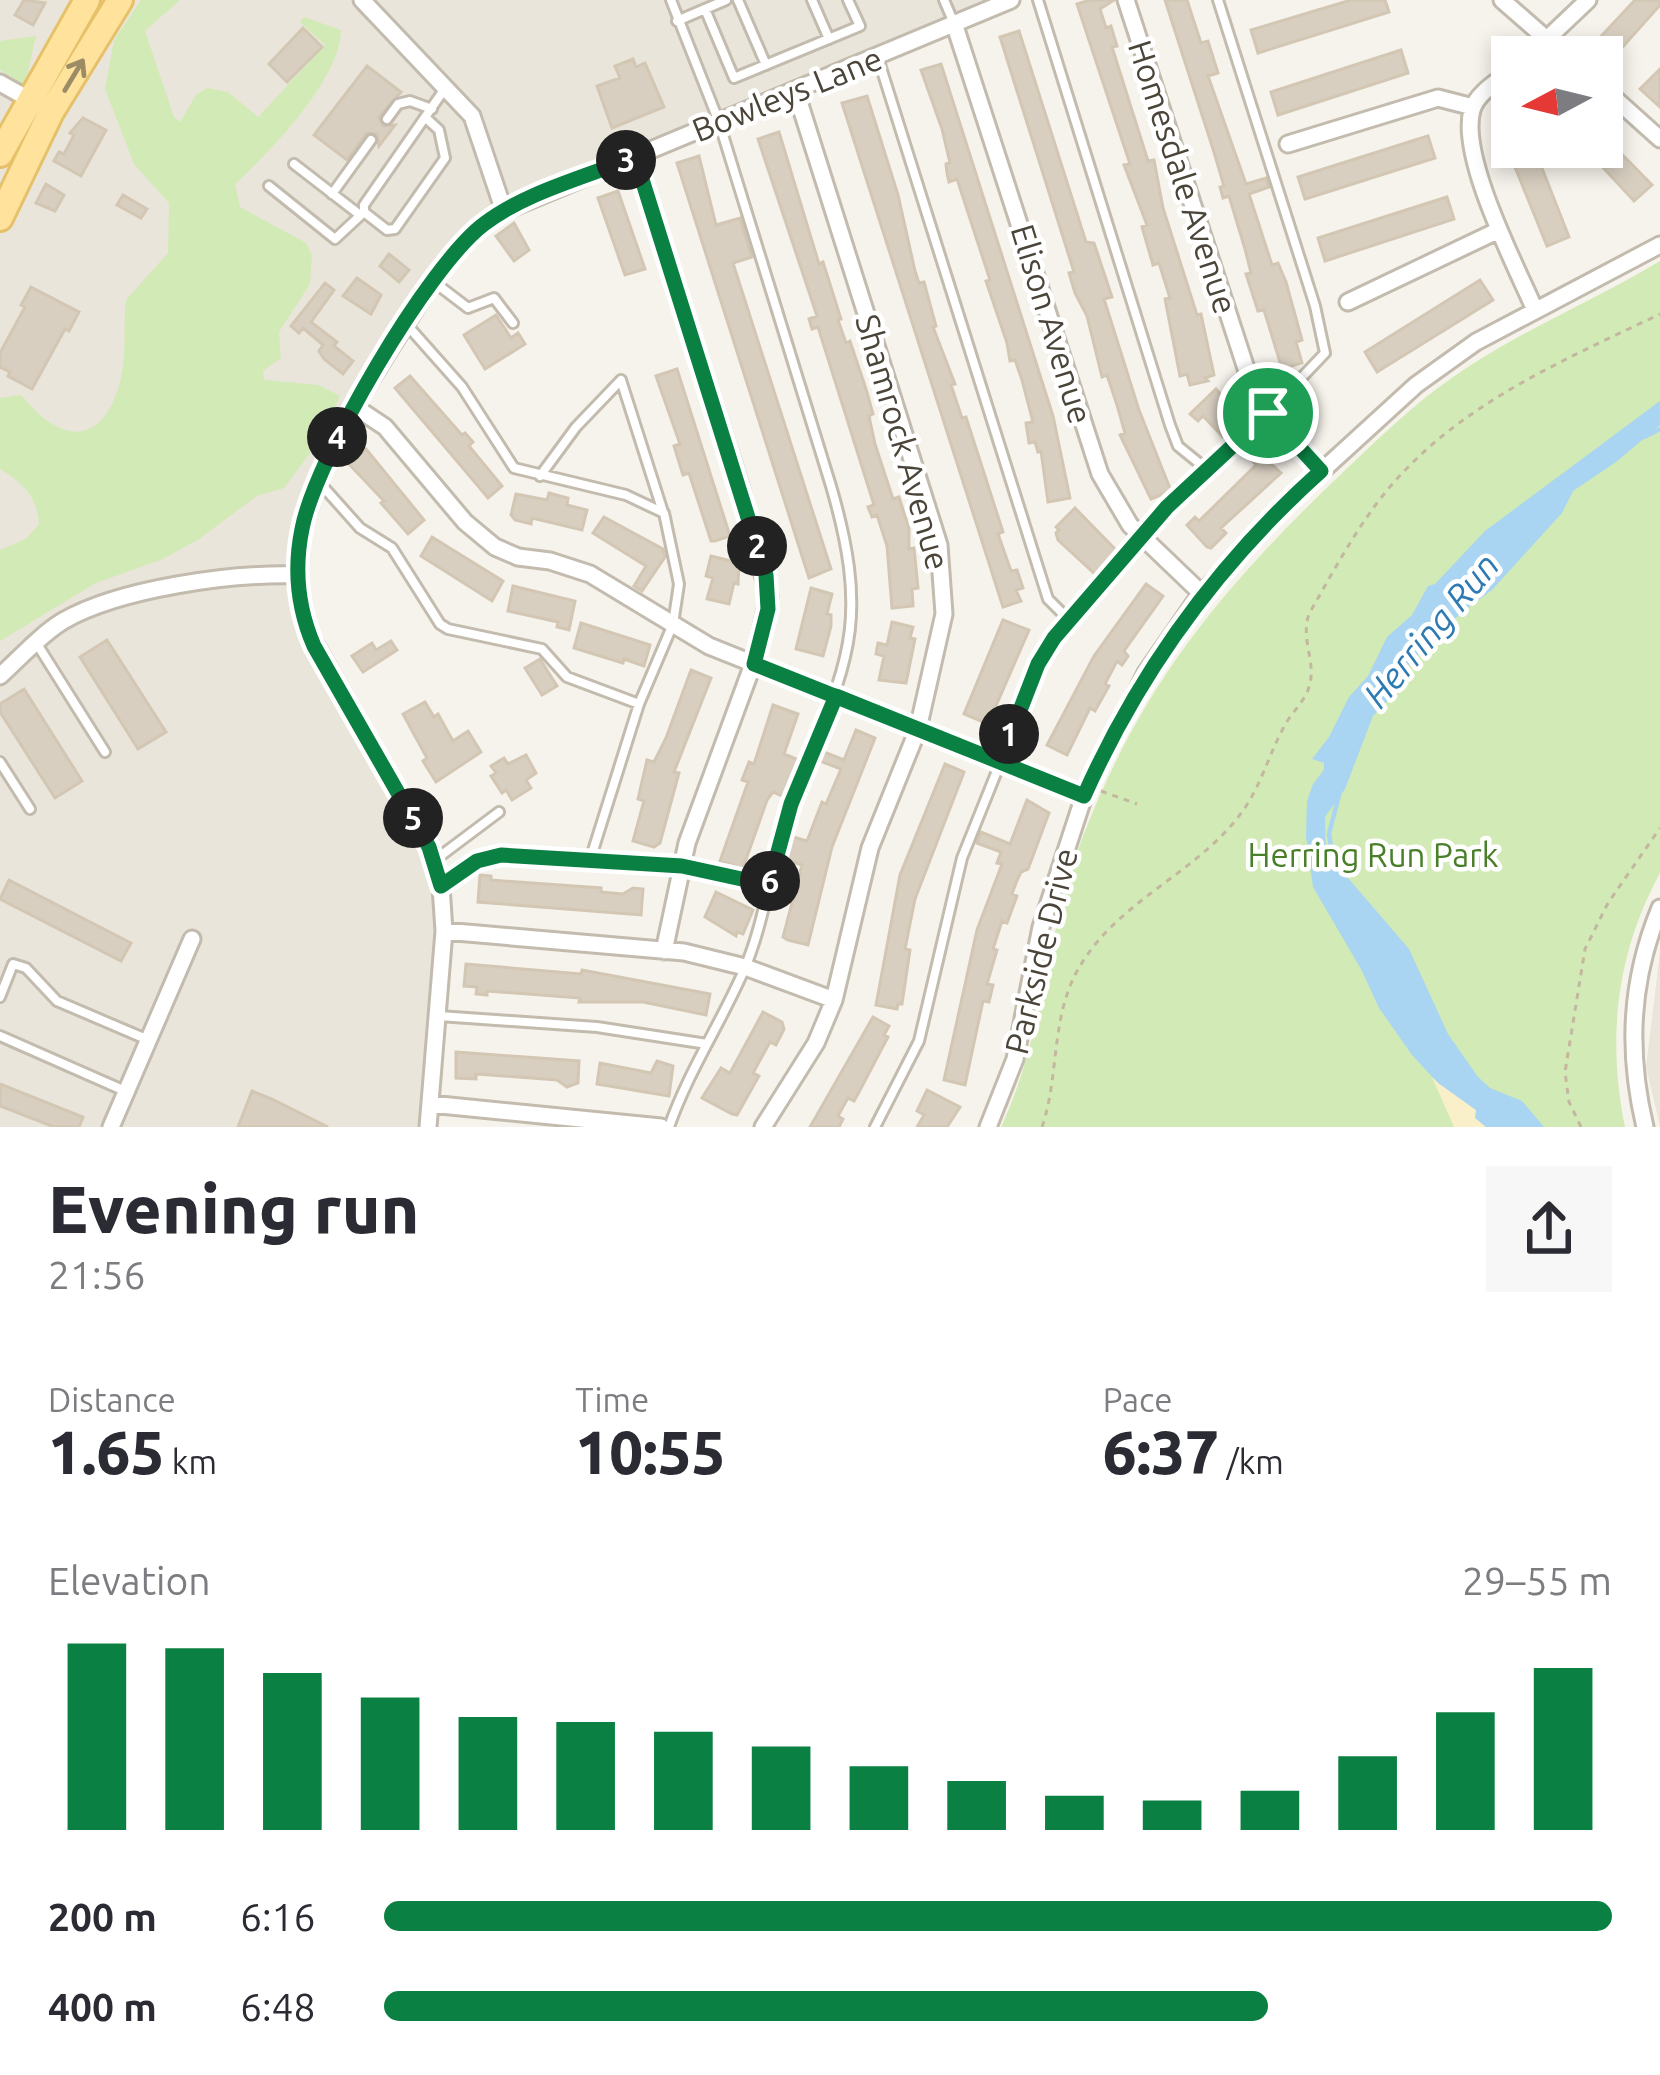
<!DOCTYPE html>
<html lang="en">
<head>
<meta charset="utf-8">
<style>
	body { margin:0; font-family:Ubuntu,sans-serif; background:#f7f7f7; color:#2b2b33; height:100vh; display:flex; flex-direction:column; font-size:45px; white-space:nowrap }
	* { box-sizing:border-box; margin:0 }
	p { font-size:39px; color:#7c7c81 }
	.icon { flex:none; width:66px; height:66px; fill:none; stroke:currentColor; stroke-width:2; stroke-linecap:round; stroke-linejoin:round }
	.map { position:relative; height:1127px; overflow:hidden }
	.sheet { display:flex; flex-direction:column; background:#fff; flex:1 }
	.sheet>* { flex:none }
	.needle { width:78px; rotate:263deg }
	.controls { position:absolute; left:1491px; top:36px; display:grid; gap:24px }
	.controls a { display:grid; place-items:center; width:132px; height:132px; border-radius:0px; background:#fff; box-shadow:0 6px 18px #0003; font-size:60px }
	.pin { position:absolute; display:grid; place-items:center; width:102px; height:102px; color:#fff; margin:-51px; border:6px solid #fff; border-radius:50%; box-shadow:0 3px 12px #0007 }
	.km { position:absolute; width:60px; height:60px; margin:-30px; border-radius:50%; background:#222; color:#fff; font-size:33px; line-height:60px; text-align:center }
	.round { display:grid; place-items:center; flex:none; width:126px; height:126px; border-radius:0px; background:#f7f7f7 }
	.head { display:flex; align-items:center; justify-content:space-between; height:204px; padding:0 48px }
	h1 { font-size:66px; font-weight:800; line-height:90px }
	.stats { display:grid; grid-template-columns:repeat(3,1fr); gap:18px; height:204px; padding:12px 48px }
	.stats div { display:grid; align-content:center }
	.stats b { font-size:60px; font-weight:800 }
	.stats small { font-size:33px; font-weight:400 }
	.stats p { font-size:33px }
	.chart { height:336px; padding:24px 48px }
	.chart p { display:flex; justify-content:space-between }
	.chart svg { width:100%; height:216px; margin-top:12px; stroke:#0b8043; stroke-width:6 }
	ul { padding:0 48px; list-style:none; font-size:39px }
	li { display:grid; grid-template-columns:192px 144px 1fr; align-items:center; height:90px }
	li i { height:30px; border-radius:15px; background:#0b8043 }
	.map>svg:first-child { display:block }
	.residential { fill:#eae5da }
	.green { fill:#d2eab5 }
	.sand { fill:#f9efc9 }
	.water { fill:#a9d4f2 }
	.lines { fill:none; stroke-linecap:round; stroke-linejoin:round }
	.stream { stroke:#a9d4f2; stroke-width:4.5 }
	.building { fill:#d8cfc1; stroke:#d3c7b4; stroke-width:3 }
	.service-casing { stroke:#c2bbae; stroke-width:14 }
	.minor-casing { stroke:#c2bbae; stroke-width:21 }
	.primary-casing { stroke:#e6c16a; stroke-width:30 }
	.path { stroke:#c4b79f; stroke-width:3; stroke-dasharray:6 6; stroke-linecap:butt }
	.service { stroke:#fff; stroke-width:8 }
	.minor { stroke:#fff; stroke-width:15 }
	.primary { stroke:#ffe39c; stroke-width:24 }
	.oneway { stroke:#9c8c66 }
	.route-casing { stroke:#fff; stroke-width:24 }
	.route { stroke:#0b8043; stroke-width:15 }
	.labels { text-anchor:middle; stroke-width:9; stroke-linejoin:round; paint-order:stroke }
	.street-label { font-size:33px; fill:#4b4439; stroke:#fff }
	.park-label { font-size:33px; fill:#4a7f2a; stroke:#fff }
	.water-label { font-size:36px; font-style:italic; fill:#2e7ab2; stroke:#fff }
</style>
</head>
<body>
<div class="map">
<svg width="1660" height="1127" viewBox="0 0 1660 1127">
	<rect width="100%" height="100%" fill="#f6f3ec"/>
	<path class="residential" d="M 0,0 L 1010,0 L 483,225 L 391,347 L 305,514 L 302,609 L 441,886 L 428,1127 L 0,1127 Z
		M 1660,952 L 1660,1126 L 1646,1067 Z"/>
	<path class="green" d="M 141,0 L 180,0 L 145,31 L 174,117 L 180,122 L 196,95 L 207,88 L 228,92 L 258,117 L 325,45 L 300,22 L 304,17 L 341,30 C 340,80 271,151 235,184 L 240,207 L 306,243 L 312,255 L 310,284 L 279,332 L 281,358 L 263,371 L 264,380 L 319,385 L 340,396 L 319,441 L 284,488 L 257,496 L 199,539 L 163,559 L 96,583 L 0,641 L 0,550 L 26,539 L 39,524 C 37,496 23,483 0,469 L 0,398 L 21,395 C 30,404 39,416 49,422 C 95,452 117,406 123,367 C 126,345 123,322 126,300 L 168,253 L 169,203 L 134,164 L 105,89 L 114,40 Z
		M 36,36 L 25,85 L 0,70 L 0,41 Z
		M 1660,261 L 1660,873 C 1616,954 1607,1038 1625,1127 L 1001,1127 C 1044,1036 1046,933 1082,839 C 1140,687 1221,589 1337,478 C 1374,443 1411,406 1453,377 C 1519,331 1592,302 1660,261 Z"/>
	<path class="sand" d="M 1432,1077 L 1476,1110 L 1476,1118 L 1486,1127 L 1454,1127 Z"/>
	<path class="water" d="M 1660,401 L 1660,425 L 1616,462 L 1573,491 L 1562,513 L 1492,590 L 1462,612 L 1409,664 L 1401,687 L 1373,716 L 1345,789 L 1325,817 L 1326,863 L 1348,878 L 1409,949 L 1448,1034 L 1478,1077 L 1490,1088 L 1522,1101 L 1544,1127 L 1486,1127 L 1475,1118 L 1476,1110 L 1438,1083 L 1412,1055 L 1379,1008 L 1362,971 L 1313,887 L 1306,836 L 1307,801 L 1313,784 L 1324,770 L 1324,763 L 1312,759 L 1329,737 L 1349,697 L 1368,676 L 1387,637 L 1412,615 L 1428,586 L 1435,584 L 1485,531 Z"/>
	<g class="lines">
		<path class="stream" d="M 1644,437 L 1660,429
			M 1336,878 L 1329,834 L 1339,795"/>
	</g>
	<path class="building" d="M 24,0 L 45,3 L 33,25 L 15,15 Z
		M 1090,0 L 1114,0 L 1100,9 L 1106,28 L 1111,26 L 1117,46 L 1112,47 L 1148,161 L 1154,160 L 1163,208 L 1197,315 L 1201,314 L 1214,375 L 1205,378 L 1208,381 L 1190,385 L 1187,374 L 1180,376 L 1165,299 L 1170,298 L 1159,263 L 1153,265 L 1142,227 L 1147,225 L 1124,165 L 1130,164 L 1077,4 Z
		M 1165,0 L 1187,0 L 1201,43 L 1208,41 L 1218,73 L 1208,76 L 1246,184 L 1266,178 L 1269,187 L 1249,194 L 1272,265 L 1278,263 L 1286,282 L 1302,340 L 1296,342 L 1302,363 L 1282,369 L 1264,310 L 1258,311 L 1246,274 L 1251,273 L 1245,249 L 1229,196 L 1223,198 L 1220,187 L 1224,186 L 1213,149 Z
		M 1351,0 L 1385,0 L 1389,12 L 1258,53 L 1251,30 Z
		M 1635,0 L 1660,0 L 1660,5 L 1610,61 L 1593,45 Z
		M 303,28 L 322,47 L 287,82 L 269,64 Z
		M 1019,31 L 1086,242 L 1094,243 L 1112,297 L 1104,299 L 1139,410 L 1171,491 L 1151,499 L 1120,435 L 1125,433 L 1117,405 L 1107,375 L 1102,377 L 1087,316 L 1075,293 L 1069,273 L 1074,272 L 1000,37 Z
		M 1401,50 L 1408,73 L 1278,115 L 1271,92 Z
		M 633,59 L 636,67 L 645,63 L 664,107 L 612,128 L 597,86 L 620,78 L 615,66 Z
		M 941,64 L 1053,416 L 1070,498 L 1048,502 L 1041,451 L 1038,452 L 1035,442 L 1029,443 L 1026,423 L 1033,422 L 1022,380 L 1015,360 L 1010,361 L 1007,343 L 986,281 L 990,280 L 957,179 L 949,182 L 947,173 L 946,164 L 950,163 L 942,129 L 921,70 Z
		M 367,66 L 401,92 L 379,117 L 383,126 L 395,125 L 379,146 L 377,134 L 367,133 L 347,160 L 314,135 Z
		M 1660,69 L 1660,107 L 1640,89 Z
		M 867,96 L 898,195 L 915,271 L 919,283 L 924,282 L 936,326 L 933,327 L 955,384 L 951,385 L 962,418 L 966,417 L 1003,532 L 998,534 L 1011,571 L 1017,570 L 1023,588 L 1016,590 L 1021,601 L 1003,607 L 842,103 Z
		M 83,118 L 106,130 L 81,176 L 54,161 L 59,152 L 64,154 L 74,135 L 70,133 Z
		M 779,132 L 819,264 L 823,262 L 841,319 L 838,320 L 846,343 L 850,341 L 866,389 L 873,414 L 869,416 L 875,444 L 893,499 L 899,497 L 909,529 L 909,549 L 914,548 L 918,588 L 912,589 L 913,606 L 892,608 L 887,546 L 877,515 L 872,517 L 868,507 L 874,505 L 818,327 L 812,329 L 809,319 L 817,316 L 758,139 Z
		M 1602,134 L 1652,185 L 1634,201 L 1584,147 L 1602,147 Z
		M 1428,136 L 1435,158 L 1305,199 L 1298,177 Z
		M 699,156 L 716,225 L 740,218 L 752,257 L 733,263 L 831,569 L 809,578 L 677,163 Z
		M 1538,158 L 1569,237 L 1547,246 L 1515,167 Z
		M 46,184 L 64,195 L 55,211 L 36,203 Z
		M 618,191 L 645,269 L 625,275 L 598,198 Z
		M 123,195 L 147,209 L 141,218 L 117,205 Z
		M 1447,197 L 1454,219 L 1325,261 L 1318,238 Z
		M 514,223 L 529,250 L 514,261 L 496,236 Z
		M 389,254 L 409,270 L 399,282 L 380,266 Z
		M 357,278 L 381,295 L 371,314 L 343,296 Z
		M 1480,280 L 1493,300 L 1377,372 L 1365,352 Z
		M 325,283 L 334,290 L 311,322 L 337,342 L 334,346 L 353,361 L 343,374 L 324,359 L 319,351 L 323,345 L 303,328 L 299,333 L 291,326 Z
		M 31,287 L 79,312 L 69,331 L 65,329 L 32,389 L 8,376 L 10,372 L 0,367 L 0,353 L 25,307 L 21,305 Z
		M 496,315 L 511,338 L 518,333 L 525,344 L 485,369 L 464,335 Z
		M 677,369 L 730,536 L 715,541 L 711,541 L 689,473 L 683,475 L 674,446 L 680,444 L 656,376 Z
		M 410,376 L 462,435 L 465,433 L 473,442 L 469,446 L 502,486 L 488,498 L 395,388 Z
		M 1216,389 L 1241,418 L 1241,424 L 1225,439 L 1203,416 L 1198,421 L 1190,414 Z
		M 366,449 L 424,520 L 408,534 L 381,503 L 384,501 L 349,464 Z
		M 1258,452 L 1281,473 L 1221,528 L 1226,533 L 1211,548 L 1207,547 L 1187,525 L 1195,517 L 1199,521 L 1256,465 L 1251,459 Z
		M 549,493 L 568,498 L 567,505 L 587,510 L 582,530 L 532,518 L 531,524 L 515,520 L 511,515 L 516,494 L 547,500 Z
		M 1075,508 L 1116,550 L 1096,575 L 1058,540 L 1056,533 L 1059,530 L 1056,527 Z
		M 604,517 L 663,549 L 665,557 L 642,591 L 634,586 L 646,566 L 593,533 Z
		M 432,537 L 503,581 L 492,601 L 421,556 Z
		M 711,556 L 739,563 L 738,584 L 734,583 L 729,604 L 707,599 L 713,578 L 706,576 Z
		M 1146,584 L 1163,596 L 1124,651 L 1128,656 L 1122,665 L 1117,661 L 1105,684 L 1109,686 L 1095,711 L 1090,708 L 1067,755 L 1047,745 L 1094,656 Z
		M 513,586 L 575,601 L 569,630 L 557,627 L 558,622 L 508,611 Z
		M 811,588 L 832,594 L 827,614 L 831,615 L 831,626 L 823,656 L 796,649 Z
		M 1003,620 L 1029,630 L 988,724 L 964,714 Z
		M 892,622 L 913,627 L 910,638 L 915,639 L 906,683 L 879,680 L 884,656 L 876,654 L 878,643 L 887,645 Z
		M 581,623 L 650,645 L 644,666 L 624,659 L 623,663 L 574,648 Z
		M 107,640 L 166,732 L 138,749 L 80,657 Z
		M 391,641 L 397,650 L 363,672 L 352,656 L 372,643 L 376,650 Z
		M 540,659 L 557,686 L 542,695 L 525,668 Z
		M 691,670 L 711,678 L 674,772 L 679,773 L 660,843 L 654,847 L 633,841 L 644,801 L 638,799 L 647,760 L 654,762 L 666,738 Z
		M 24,689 L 82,781 L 55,798 L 0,712 L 0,704 Z
		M 425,702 L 434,717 L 438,714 L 453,741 L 468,731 L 481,752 L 436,782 L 423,761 L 427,758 L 403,714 Z
		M 773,705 L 798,714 L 784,754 L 799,760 L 785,797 L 773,792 L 767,800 L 743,868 L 737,867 L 720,861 L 748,782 L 742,780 L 749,762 L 754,764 Z
		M 856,730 L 875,738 L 832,847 L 808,945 L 788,940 L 783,937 L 802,865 L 784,859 L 790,836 L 807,841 L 822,802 L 826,804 L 841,769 L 820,761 L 824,752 L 844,760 Z
		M 526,755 L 536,773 L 526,780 L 531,788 L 512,800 L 506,790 L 502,793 L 491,776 L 496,773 L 491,766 L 504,758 L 508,764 Z
		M 945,764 L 964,772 L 915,899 L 905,949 L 910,950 L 902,1004 L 898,1004 L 897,1009 L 876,1005 L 900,875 Z
		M 1027,800 L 1049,813 L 1028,869 L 1021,872 L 1016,883 L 1012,894 L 1017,896 L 1007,923 L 1002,921 L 993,949 L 997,950 L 987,984 L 993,985 L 989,1002 L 983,1001 L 965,1085 L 944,1080 L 977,930 L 1002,864 L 997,863 L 1001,852 L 977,843 L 981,832 L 1010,844 Z
		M 480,875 L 491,876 L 491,880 L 601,888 L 601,892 L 623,894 L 633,888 L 643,889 L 641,915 L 478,902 Z
		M 9,880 L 131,943 L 121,961 L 0,899 Z
		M 716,892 L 753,910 L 743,934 L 737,932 L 736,936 L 705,917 Z
		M 466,964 L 581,974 L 582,970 L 710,994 L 706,1015 L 643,1002 L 579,1002 L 580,998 L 487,991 L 487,995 L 476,994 L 477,987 L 464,986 Z
		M 763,1012 L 782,1022 L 784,1029 L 776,1045 L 770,1042 L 753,1073 L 759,1076 L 737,1115 L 732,1114 L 702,1098 L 721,1068 L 730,1073 Z
		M 873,1017 L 889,1026 L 884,1035 L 888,1037 L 859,1092 L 854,1101 L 848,1098 L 838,1116 L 843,1119 L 839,1127 L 810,1127 Z
		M 456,1052 L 579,1061 L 578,1083 L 567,1087 L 557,1080 L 476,1074 L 476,1079 L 456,1078 Z
		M 657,1061 L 673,1066 L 669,1096 L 597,1084 L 600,1063 L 651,1073 Z
		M 0,1084 L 83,1117 L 79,1127 L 54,1127 L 0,1106 Z
		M 927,1090 L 960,1107 L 947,1127 L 917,1127 L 924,1115 L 917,1111 Z
		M 252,1091 L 272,1099 L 328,1127 L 238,1127 Z"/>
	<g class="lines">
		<g class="service-casing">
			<path id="service" d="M 738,0 L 766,65
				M 812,0 L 829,39
				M 944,0 L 953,21
				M 1038,0 L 1170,425 L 1178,446 L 1205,468
				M 705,9 L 726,0
				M 677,21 L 705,9 L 734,78 L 860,26 L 848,0
				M 878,58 L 1048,599 L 1069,620
				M 426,118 L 439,130 L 445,158 L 395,229 L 387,230 L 364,212 L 364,205 L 446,87
				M 387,119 L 398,104 L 410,101 L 432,109
				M 294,164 L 360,215
				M 269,186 L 335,239 L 364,212
				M 332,194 L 371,140
				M 434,282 L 468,308 L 494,298 L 513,323
				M 407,325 L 462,387 L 514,468 L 626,495 L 664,513 L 679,584 L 673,624 L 639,704 L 591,857
				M 540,476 L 576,427 L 621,380 L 663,512
				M 318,481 L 360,528 L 392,548 L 440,624 L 448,629 L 542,649 L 567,677 L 639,704
				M 37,644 L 105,752
				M 0,762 L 30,809
				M 435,860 L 499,812
				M 442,885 L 477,861 L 501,855 L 682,866 L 769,885
				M 0,997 L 13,964 L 26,968 L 57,1001 L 146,1039
				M 439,1016 L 597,1027 L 707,1044
				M 0,1036 L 125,1091
				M 669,1127 C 688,1072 721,1023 744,970 C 767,917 771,856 792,802 C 843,668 874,634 831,486 L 719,122 L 671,0
				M 875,1127 L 919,1041 L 962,858 L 1044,654 L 1167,507 L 1268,413 L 1325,353 L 1315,306 L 1218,0"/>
		</g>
		<g class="minor-casing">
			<path id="minor" d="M 362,0 L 472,116 L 504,211
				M 1126,0 L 1254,393 L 1321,471
				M 1502,0 L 1567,57
				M 954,23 L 1100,474 L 1130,525 L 1202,594
				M 1528,57 L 1588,0
				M 1512,70 C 1498,81 1477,93 1472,110 C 1459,157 1516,266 1535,310
				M 0,83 L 34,102
				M 1602,87 L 1660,139
				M 1288,144 L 1438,98 L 1473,107
				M 635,157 L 740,486 L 769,597 L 753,664 L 687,843 L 664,951
				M 1348,302 L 1499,230
				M 355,407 L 385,427 L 465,522 L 495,547 L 518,557 L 550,561 L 590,574 L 709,646 L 1084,796
				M 0,676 C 20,658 40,635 63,621 C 120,588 233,573 298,575
				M 444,931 L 684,952 L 745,967 L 834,1000
				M 430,1104 L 661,1127
				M 111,1127 L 192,939
				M 428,1127 L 444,931 L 441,886 L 429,847 L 306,628 L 298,589 L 301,533 L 318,481 L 344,423 L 391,347 L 444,264 L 483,225 L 504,211 L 1011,0
				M 763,1127 L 816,1043 L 834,1000 L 870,848 L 918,729 L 944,614 L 939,545 L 796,92
				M 988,1127 L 1015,1059 L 1041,927 L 1084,796 L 1146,673 L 1198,598 L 1289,501 L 1416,385 L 1476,342 L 1660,245
				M 1645,1127 C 1627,1051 1630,981 1660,908"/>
		</g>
		<g class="primary-casing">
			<path id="primary" d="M 0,154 L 87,0
				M 0,218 L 51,112 L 120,0"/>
		</g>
		<path class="path" d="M 1101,791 L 1137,804
			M 1042,1127 C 1059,1077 1051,1023 1075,975 C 1112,903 1192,877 1239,816 C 1261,788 1268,755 1285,725 C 1292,712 1305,701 1309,687 C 1317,663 1300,639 1309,614 C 1330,577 1351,538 1377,503 C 1449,408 1556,364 1660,314
			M 1581,1127 L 1569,1102 L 1565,1072 L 1585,949 L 1608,903 L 1660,828"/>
		<use href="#service" class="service"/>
		<use href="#minor" class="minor"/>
		<use href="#primary" class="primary"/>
	</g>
	<defs><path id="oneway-shaft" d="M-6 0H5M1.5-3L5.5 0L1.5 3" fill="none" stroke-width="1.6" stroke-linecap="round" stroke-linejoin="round" transform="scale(3)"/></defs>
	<use class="oneway" href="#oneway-shaft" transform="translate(74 75) rotate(-59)"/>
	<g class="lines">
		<g class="route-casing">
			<path id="route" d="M 1268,413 L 1167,507 L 1054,638 L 1038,664 L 1000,762 C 918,729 836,696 754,664 L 768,609 L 766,575 L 635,157 C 586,177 526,192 484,224 C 428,266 315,459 302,529 C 294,568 298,609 314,646 L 429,847 L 441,886 L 477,861 L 501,855 L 682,866 L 769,885 L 791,804 L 836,696 L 1084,796 C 1140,670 1217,564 1321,471 L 1268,413"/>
		</g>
		<use href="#route" class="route"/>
	</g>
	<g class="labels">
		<g class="street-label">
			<text transform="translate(787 94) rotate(-22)" y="12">Bowleys Lane</text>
			<text transform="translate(1183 177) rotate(72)" y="12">Homesdale Avenue</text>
			<text transform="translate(1052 324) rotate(73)" y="12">Elison Avenue</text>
			<text transform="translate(903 442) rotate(74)" y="12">Shamrock Avenue</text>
			<text transform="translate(1041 951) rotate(-76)" y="12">Parkside Drive</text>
		</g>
		<g class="park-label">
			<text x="1373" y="867">Herring Run Park</text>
		</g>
		<g class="water-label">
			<text transform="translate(1431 630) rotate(-50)" y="13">Herring Run</text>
		</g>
	</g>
</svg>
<div class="controls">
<a><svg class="needle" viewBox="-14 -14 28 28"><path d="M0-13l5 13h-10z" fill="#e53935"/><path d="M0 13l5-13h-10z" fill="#7c7c81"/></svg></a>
</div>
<div class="pin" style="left:1268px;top:413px;background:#1e9e55"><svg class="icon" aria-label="arrive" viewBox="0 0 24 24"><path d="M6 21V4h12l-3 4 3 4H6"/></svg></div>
<b class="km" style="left:1009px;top:734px">1</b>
<b class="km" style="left:757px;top:546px">2</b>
<b class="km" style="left:626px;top:160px">3</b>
<b class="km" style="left:337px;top:437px">4</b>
<b class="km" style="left:413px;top:818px">5</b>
<b class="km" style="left:770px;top:881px">6</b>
</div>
<section class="sheet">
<div class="head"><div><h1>Evening run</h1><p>21:56</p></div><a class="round"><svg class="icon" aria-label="share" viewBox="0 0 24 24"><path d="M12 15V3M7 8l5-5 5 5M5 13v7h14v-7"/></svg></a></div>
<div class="stats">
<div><p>Distance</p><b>1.65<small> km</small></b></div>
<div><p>Time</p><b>10:55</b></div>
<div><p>Pace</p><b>6:37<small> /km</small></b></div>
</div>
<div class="chart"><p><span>Elevation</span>29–55 m</p>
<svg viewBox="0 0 160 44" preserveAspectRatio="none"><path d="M5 44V6M15 44V7M25 44V12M35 44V17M45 44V21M55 44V22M65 44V24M75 44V27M85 44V31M95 44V34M105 44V37M115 44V38M125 44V36M135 44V29M145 44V20M155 44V11"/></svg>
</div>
<ul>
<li><b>200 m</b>6:16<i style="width:100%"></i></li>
<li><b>400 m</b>6:48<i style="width:72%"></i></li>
</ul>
</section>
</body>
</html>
